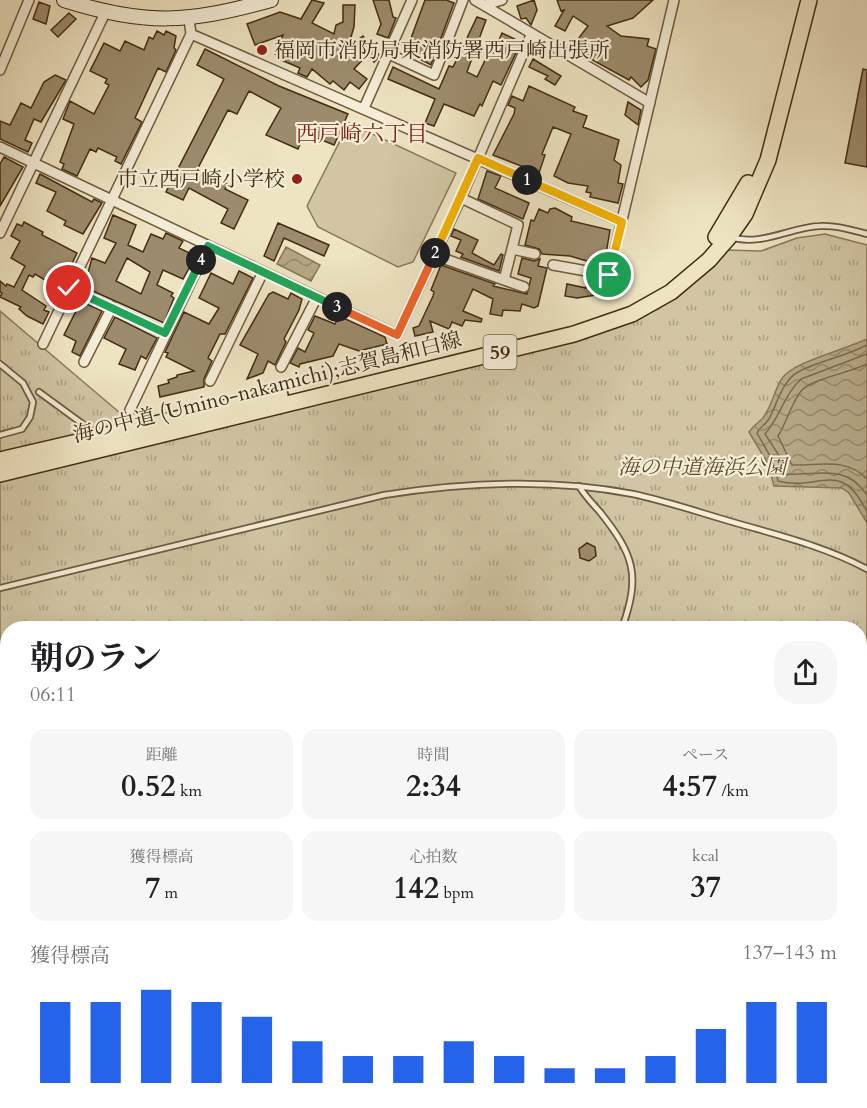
<!DOCTYPE html>
<html lang="ja">
<head>
<meta charset="utf-8">
<style>
	body { margin:0; font-family:Cardo,"Noto Serif JP",serif; background:#f6f6f6; color:#202124; height:100vh; display:flex; flex-direction:column; font-size:22px; white-space:nowrap }
	* { box-sizing:border-box; margin:0 }
	p { font-size:20px; color:#757577 }
	.icon { flex:none; width:33px; height:33px; fill:none; stroke:currentColor; stroke-width:2; stroke-linecap:round; stroke-linejoin:round }
	.map { position:relative; flex:1; overflow:hidden }
	.details { position:absolute; left:0px; top:621px; width:867px; height:488px; display:flex; flex-direction:column; background:#fff; border-radius:24px 24px 0 0; box-shadow:0 6px 24px #0002 }
	.details>* { flex:none }
	.pin { position:absolute; display:grid; place-items:center; width:51px; height:51px; color:#fff; margin:-26px; border:3px solid #fff; border-radius:50%; box-shadow:0 2px 6px #0007 }
	.km { position:absolute; width:30px; height:30px; margin:-15px; border-radius:50%; background:#222; color:#fff; font-size:16px; line-height:30px; text-align:center }
	.round { display:grid; place-items:center; flex:none; width:63px; height:63px; border-radius:24px; background:#f6f6f6 }
	.head { display:flex; align-items:center; justify-content:space-between; height:102px; padding:0 30px }
	h1 { font-size:33px; font-weight:700; line-height:45px }
	.metrics { display:grid; grid-template-columns:repeat(3,1fr); gap:9px; height:102px; padding:6px 30px }
	.metrics div { display:grid; align-content:center; border-radius:15px; background:#f6f6f6; text-align:center }
	.metrics b { font-size:30px; font-weight:700 }
	.metrics small { font-size:16px; font-weight:400 }
	.metrics p { font-size:16px }
	.chart { height:168px; padding:12px 30px }
	.chart p { display:flex; justify-content:space-between }
	.chart svg { width:100%; height:108px; margin-top:6px; stroke:#2563eb; stroke-width:6 }
	.map>svg:first-child { display:block }
	.park { fill:url(#park-tufts); stroke:#8a795a; stroke-width:1.5; fill-rule:evenodd }
	.garden { fill:#d1c5a4; stroke:#8a795a; stroke-width:1.5 }
	.water { fill:url(#water-waves); stroke:#877656; stroke-width:1.5 }
	.lines { fill:none; stroke-linecap:round; stroke-linejoin:round }
	.shore { stroke:#7c6a4a; stroke-width:1.5 }
	.building { fill:#9c8c6d; stroke:#432d10; stroke-width:1.5; fill-rule:evenodd }
	.lane-casing { stroke:#6e5b3c; stroke-width:8 }
	.street-casing { stroke:#6e5b3c; stroke-width:12 }
	.secondary-casing { stroke:#432d10; stroke-width:16 }
	.primary-casing { stroke:#432d10; stroke-width:18 }
	.lane { stroke:#f4edd7; stroke-width:4.5 }
	.street { stroke:#f4edd7; stroke-width:9 }
	.secondary { stroke:#f4edd7; stroke-width:14 }
	.primary { stroke:#eee4c2; stroke-width:15 }
	.split-1-casing { stroke:#fff; stroke-width:12 }
	.split-2-casing { stroke:#fff; stroke-width:12 }
	.split-3-casing { stroke:#fff; stroke-width:12 }
	.split-4-casing { stroke:#fff; stroke-width:12 }
	.split-5-casing { stroke:#fff; stroke-width:12 }
	.split-1 { stroke:#f5b400; stroke-width:8 }
	.split-2 { stroke:#f5b400; stroke-width:8 }
	.split-3 { stroke:#f0652b; stroke-width:8 }
	.split-4 { stroke:#22a559; stroke-width:8 }
	.split-5 { stroke:#22a559; stroke-width:8 }
	.poi-dot { fill:#8f2418; stroke:#f4edd7; stroke-width:2 }
	.labels { text-anchor:middle; stroke-width:4.5; stroke-linejoin:round; paint-order:stroke }
	.shield { fill:#f4edd7; stroke:#78674c; stroke-width:1.5 }
	.shield-label { font-size:20px; font-weight:bold; fill:#432d10 }
	.poi-label { font-size:21px; fill:#432d10; stroke:#f4edd7; text-anchor:start }
	.street-label { font-size:21px; fill:#432d10; stroke:#f4edd7 }
	.park-label { font-size:21px; font-style:italic; fill:#5f4b2e; stroke:#f4edd7 }
	.neighbourhood-label { font-size:22px; fill:#7a1f14; stroke:#f4edd7 }
</style>
</head>
<body>
<div class="map">
<svg width="867" height="1108" viewBox="0 0 867 1108">
	<defs>
		<pattern id="park-tufts" width="24" height="20" patternUnits="userSpaceOnUse" patternTransform="scale(1.5)"><rect width="24" height="20" fill="#d1c5a4"/><path d="M3 7l-1-3M5 7V3M7 7l1-3M15 17l-1-3M17 17v-4M19 17l1-3" fill="none" stroke="#aba084"/></pattern>
		<pattern id="water-waves" width="16" height="10" patternUnits="userSpaceOnUse" patternTransform="scale(1.5)"><rect width="16" height="10" fill="#b4a685"/><path d="M0 5q4-4 8 0t8 0" fill="none" stroke="#94886b"/></pattern>
	</defs>
	<rect width="100%" height="100%" fill="#eee4c2"/>
	<filter id="stains"><feTurbulence type="fractalNoise" baseFrequency=".00333" numOctaves="4"/><feColorMatrix values="0 0 0 0 .2 0 0 0 0 .09 0 0 0 0 .02 0 0 0 .5 -.17"/></filter>
	<radialGradient id="worn" r=".72"><stop offset=".6" stop-color="#630" stop-opacity="0"/><stop offset="1" stop-color="#630" stop-opacity=".3"/></radialGradient>
	<path class="park" d="M 825,234 L 867,245 L 867,1108 L 0,1108 L 0,477 L 635,319 L 725,250 L 761,251 L 797,238 ZM 8,628 L 860,628 L 860,1101 L 8,1101 Z
		M 0,311 L 133,424 L 0,457 Z"/>
	<path class="garden" d="M 349,123 L 456,173 L 413,262 L 398,267 L 318,227 L 307,206 Z"/>
	<path class="water" d="M 286,247 L 320,265 L 311,281 L 277,264 Z
		M 867,339 L 867,523 L 849,493 L 842,488 L 774,486 L 768,464 L 749,432 C 753,426 758,423 762,419 C 772,408 774,389 783,377 C 796,361 847,349 867,339 Z
		M 0,655 L 8,657 L 7,732 L 0,733 Z
		M 0,893 L 7,903 L 7,991 L 0,991 Z
		M 663,1101 L 718,1101 L 720,1108 L 656,1108 Z"/>
	<g class="lines">
		<path class="shore" d="M 867,345 C 845,357 820,360 798,372 C 782,381 777,404 769,419 C 765,425 760,427 757,433 L 773,461 L 778,481 C 820,492 840,457 867,512
			M 867,354 L 801,379 C 785,393 779,419 765,434 L 780,457 L 784,474 C 817,476 845,462 867,495
			M 867,364 C 852,372 812,379 802,390 C 791,403 787,422 778,436 L 792,465 C 818,466 847,457 867,479"/>
	</g>
	<path class="building" d="M 312,0 L 324,3 L 312,23 L 334,34 L 336,25 L 343,22 L 343,5 L 355,5 L 354,27 L 348,47 L 363,36 L 380,56 L 374,62 L 368,54 L 354,69 L 367,79 L 359,89 L 350,82 L 344,90 L 333,81 L 330,84 L 312,69 L 307,77 L 298,73 L 300,68 L 279,59 L 280,56 L 275,54 L 283,35 L 255,45 L 247,24 L 280,12 L 301,19 Z
		M 373,0 L 389,0 L 393,17 L 396,18 L 388,38 L 377,34 L 381,24 Z
		M 425,0 L 446,0 L 454,3 L 431,65 L 406,52 Z
		M 534,0 L 537,10 L 531,25 L 526,18 L 521,19 L 517,6 Z
		M 557,0 L 653,0 L 633,18 L 607,26 L 621,36 L 649,39 L 647,46 L 656,49 L 648,80 L 641,87 L 631,77 L 629,80 L 576,51 L 582,42 L 578,39 L 588,26 L 573,16 L 565,31 L 555,26 L 564,10 L 561,11 Z
		M 39,2 L 50,6 L 46,24 L 33,19 Z
		M 69,13 L 76,19 L 58,37 L 51,30 Z
		M 477,17 L 486,20 L 467,72 L 477,77 L 488,54 L 492,56 L 502,33 L 521,42 L 501,85 L 493,81 L 482,106 L 480,104 L 474,116 L 444,104 L 434,126 L 425,123 L 435,99 L 388,79 L 393,67 L 439,89 L 449,66 L 453,67 Z
		M 157,31 L 164,35 L 166,31 L 176,36 L 174,48 L 176,50 L 166,72 L 158,68 L 135,118 L 142,122 L 121,164 L 115,161 L 117,157 L 98,148 L 96,152 L 90,149 L 77,176 L 62,169 L 64,164 L 60,162 L 74,124 L 63,119 L 70,101 L 94,114 L 109,85 L 105,83 L 107,79 L 90,71 L 104,43 L 120,51 L 125,41 L 144,50 L 149,37 L 153,39 Z
		M 205,49 L 279,86 L 348,114 L 334,145 L 305,133 L 298,149 L 266,135 L 281,108 L 249,91 L 237,114 L 228,110 L 196,172 L 216,183 L 218,179 L 228,184 L 225,189 L 248,200 L 234,229 L 221,223 L 228,209 L 189,188 L 183,200 L 166,192 L 224,79 L 197,65 Z
		M 533,59 L 561,76 L 555,85 L 545,79 L 548,76 L 529,67 Z
		M 863,69 L 867,70 L 867,167 L 845,163 Z
		M 55,75 L 66,80 L 41,122 L 34,119 L 25,140 L 32,143 L 28,152 L 0,139 L 0,121 L 10,125 L 21,103 L 31,108 L 44,82 Z
		M 529,86 L 575,107 L 573,111 L 587,116 L 583,127 L 619,140 L 614,160 L 621,165 L 618,183 L 623,184 L 618,203 L 590,197 L 591,193 L 586,192 L 588,186 L 568,183 L 554,176 L 571,134 L 553,127 L 542,154 L 545,155 L 539,173 L 493,155 L 514,114 L 515,108 L 508,105 L 512,96 L 523,101 Z
		M 628,102 L 641,110 L 638,125 L 625,115 Z
		M 4,157 L 23,167 L 0,206 L 0,164 Z
		M 487,171 L 501,176 L 495,188 L 529,203 L 523,219 L 478,199 Z
		M 40,174 L 92,202 L 94,199 L 102,203 L 83,234 L 64,225 L 66,221 L 47,211 L 56,192 L 36,183 Z
		M 555,208 L 572,217 L 571,221 L 610,230 L 604,266 L 570,256 L 542,254 L 539,249 L 525,245 L 531,220 L 534,221 L 539,209 L 548,213 L 550,209 Z
		M 113,215 L 136,225 L 128,245 L 143,252 L 151,234 L 163,239 L 166,233 L 183,241 L 179,248 L 196,256 L 183,279 L 163,270 L 157,285 L 173,293 L 171,296 L 174,298 L 164,323 L 84,287 L 92,258 L 105,263 L 116,243 L 104,238 ZM 127,258 L 150,272 L 141,294 L 116,281 Z
		M 24,222 L 43,232 L 42,235 L 77,253 L 60,289 L 35,274 L 33,277 L 29,275 L 22,290 L 46,306 L 44,310 L 49,312 L 43,324 L 27,316 L 19,309 L 21,307 L 0,297 L 2,293 L 0,292 L 0,281 L 6,286 L 7,284 L 14,287 L 25,266 L 11,258 L 20,241 L 11,236 L 17,224 L 22,226 Z
		M 278,223 L 329,245 L 324,256 L 284,238 L 274,261 L 264,256 Z
		M 454,229 L 478,240 L 472,253 L 494,265 L 501,254 L 503,255 L 499,271 L 461,257 L 463,254 L 456,251 L 461,240 L 451,236 Z
		M 522,258 L 534,261 L 540,259 L 538,266 L 547,268 L 538,306 L 534,308 L 522,304 L 520,311 L 503,310 L 502,316 L 490,314 L 493,299 L 473,289 L 463,311 L 482,319 L 481,322 L 465,320 L 462,326 L 452,322 L 449,329 L 430,321 L 433,332 L 415,336 L 413,328 L 419,326 L 433,296 L 434,292 L 431,290 L 441,265 L 495,284 L 493,286 L 527,294 L 531,278 L 518,274 Z
		M 239,271 L 253,278 L 225,334 L 220,334 L 208,358 L 212,361 L 204,379 L 204,387 L 160,397 L 158,386 L 169,383 L 168,380 L 177,377 L 177,375 L 194,371 L 166,357 L 168,353 L 165,352 L 184,312 L 209,324 L 219,308 L 199,298 L 211,273 L 233,284 Z
		M 587,282 L 597,284 L 595,290 L 602,294 L 577,298 L 565,296 L 567,284 L 586,288 Z
		M 273,292 L 288,299 L 291,293 L 302,299 L 299,310 L 284,339 L 286,342 L 275,365 L 268,361 L 263,373 L 247,379 L 258,354 L 240,345 L 269,294 Z
		M 71,300 L 77,303 L 78,300 L 102,311 L 80,356 L 72,352 L 76,341 L 64,335 L 76,311 L 68,308 Z
		M 315,316 L 335,324 L 339,316 L 385,337 L 387,344 L 363,350 L 362,352 L 339,344 L 333,356 L 300,364 L 299,367 L 290,363 L 298,348 L 305,352 L 314,333 L 308,330 Z
		M 115,317 L 157,338 L 146,359 L 141,356 L 135,370 L 119,364 L 126,349 L 104,338 Z
		M 587,543 L 595,547 L 596,556 L 589,561 L 580,558 L 579,549 Z"/>
	<g class="lines">
		<g class="lane-casing">
			<path id="lane" d="M 731,237 C 760,247 791,227 820,226 C 836,225 851,230 867,234
				M 0,364 L 23,383 L 33,402 L 30,417 L 22,429 L 0,435
				M 39,392 L 95,433
				M 579,486 C 584,495 593,504 600,512 C 634,555 641,575 622,628
				M 0,588 L 384,495 C 467,482 550,478 633,494 C 670,502 707,515 743,525 C 785,537 828,548 867,569
				M 860,677 L 867,668
				M 860,959 L 867,955
				M 562,1108 L 568,1101"/>
		</g>
		<g class="street-casing">
			<path id="street" d="M 475,0 L 650,103
				M 485,5 L 502,0
				M 191,34 L 622,222
				M 389,54 L 434,75 L 463,0
				M 0,70 L 29,0
				M 364,108 L 412,0
				M 0,147 L 397,335 L 461,198 L 531,35
				M 0,233 L 105,13
				M 512,249 L 535,254
				M 434,255 L 504,280 L 518,225 L 461,198
				M 553,265 L 609,275 L 674,0
				M 504,280 L 524,287
				M 69,288 L 165,333
				M 607,289 L 609,275
				M 43,344 L 191,34 L 189,19
				M 84,362 L 112,307
				M 281,367 L 317,297
				M 210,381 L 263,272
				M 130,410 L 208,246"/>
		</g>
		<g class="secondary-casing">
			<path id="secondary" d="M 64,0 C 146,26 188,23 271,0"/>
		</g>
		<g class="primary-casing">
			<path id="primary" d="M 716,237 L 748,183
				M 0,460 L 280,395
				M 0,474 L 574,334 L 632,314 L 671,292 L 709,260 L 729,237 L 745,214 L 768,160 L 809,0"/>
		</g>
		<use href="#lane" class="lane"/>
		<use href="#street" class="street"/>
		<use href="#secondary" class="secondary"/>
		<use href="#primary" class="primary"/>
	</g>
	<g class="lines">
		<g class="split-1-casing">
			<path id="split-1" d="M 527,180 L 622,222 L 609,275"/>
		</g>
		<g class="split-2-casing">
			<path id="split-2" d="M 435,253 L 478,158 L 527,180"/>
		</g>
		<g class="split-3-casing">
			<path id="split-3" d="M 337,307 L 397,335 L 435,253"/>
		</g>
		<g class="split-4-casing">
			<path id="split-4" d="M 201,260 L 208,246 L 337,307"/>
		</g>
		<g class="split-5-casing">
			<path id="split-5" d="M 69,288 L 165,333 L 201,260"/>
		</g>
		<use href="#split-1" class="split-1"/>
		<use href="#split-2" class="split-2"/>
		<use href="#split-3" class="split-3"/>
		<use href="#split-4" class="split-4"/>
		<use href="#split-5" class="split-5"/>
	</g>
	<g class="poi-dot">
		<circle cx="262" cy="50" r="6"/>
		<circle cx="297" cy="179" r="6"/>
	</g>
	<g class="labels">
		<rect class="shield" x="483.5" y="335" width="33" height="34" rx="4.5"/>
		<g class="shield-label">
			<text x="500" y="359">59</text>
		</g>
		<g class="poi-label">
			<text x="274" y="57">福岡市消防局東消防署西戸崎出張所</text>
			<text x="285" y="186" text-anchor="end">市立西戸崎小学校</text>
		</g>
		<g class="street-label">
			<text transform="translate(267 387) rotate(-14)" y="7">海の中道 (Umino-nakamichi);志賀島和白線</text>
		</g>
		<g class="park-label">
			<text x="702" y="474">海の中道海浜公園</text>
		</g>
		<g class="neighbourhood-label">
			<text x="362" y="141">西戸崎六丁目</text>
		</g>
	</g>
	<rect width="100%" height="100%" filter="url(#stains)"/>
	<rect width="100%" height="100%" fill="url(#worn)"/>
</svg>
<div class="pin" style="left:609px;top:275px;background:#1e9e55"><svg class="icon" aria-label="arrive" viewBox="0 0 24 24"><path d="M6 21V4h12l-3 4 3 4H6"/></svg></div>
<div class="pin" style="left:69px;top:288px;background:#d93025"><svg class="icon" aria-label="check" viewBox="0 0 24 24"><path d="M5 12l5 5 9-10"/></svg></div>
<b class="km" style="left:527px;top:180px">1</b>
<b class="km" style="left:435px;top:253px">2</b>
<b class="km" style="left:337px;top:307px">3</b>
<b class="km" style="left:201px;top:260px">4</b>
<section class="details">
<div class="head"><div><h1>朝のラン</h1><p>06:11</p></div><a class="round"><svg class="icon" aria-label="share" viewBox="0 0 24 24"><path d="M12 15V3M7 8l5-5 5 5M5 13v7h14v-7"/></svg></a></div>
<div class="metrics">
<div><p>距離</p><b>0.52<small> km</small></b></div>
<div><p>時間</p><b>2:34</b></div>
<div><p>ペース</p><b>4:57<small> /km</small></b></div>
</div>
<div class="metrics">
<div><p>獲得標高</p><b>7<small> m</small></b></div>
<div><p>心拍数</p><b>142<small> bpm</small></b></div>
<div><p>kcal</p><b>37</b></div>
</div>
<div class="chart"><p><span>獲得標高</span>137–143 m</p>
<svg viewBox="0 0 160 44" preserveAspectRatio="none"><path d="M5 44V11M15 44V11M25 44V6M35 44V11M45 44V17M55 44V27M65 44V33M75 44V33M85 44V27M95 44V33M105 44V38M115 44V38M125 44V33M135 44V22M145 44V11M155 44V11"/></svg>
</div>
</section>
</div>
</body>
</html>
